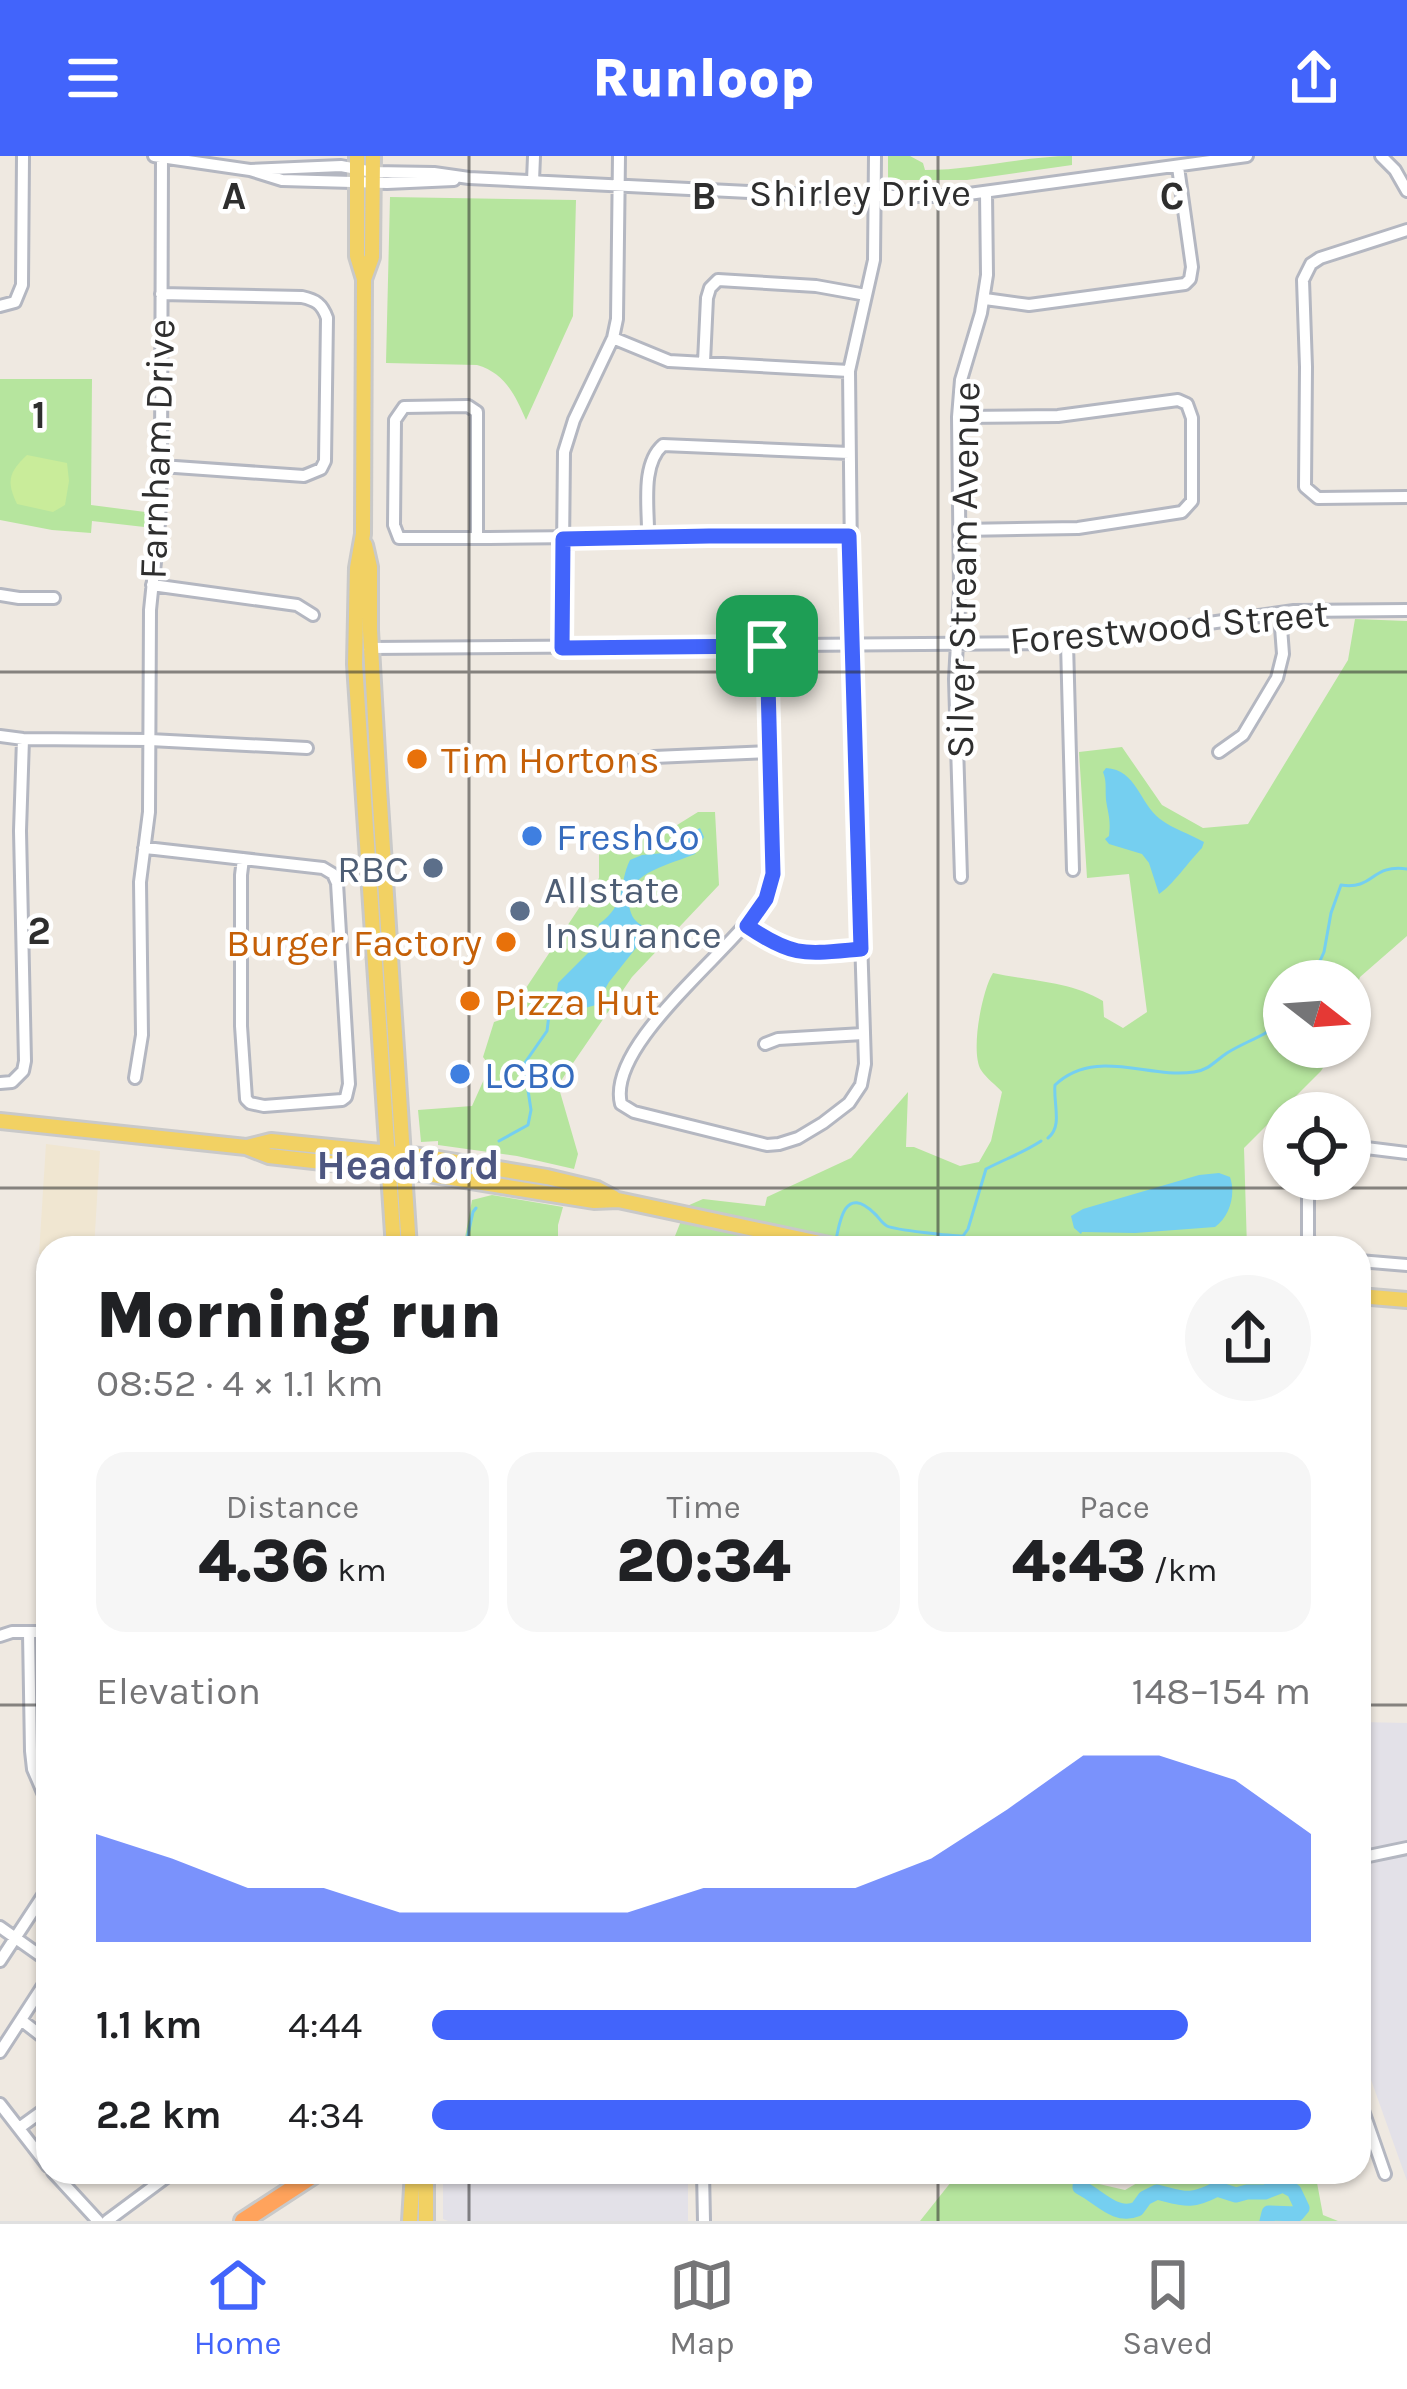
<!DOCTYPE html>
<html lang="en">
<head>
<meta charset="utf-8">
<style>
	body { margin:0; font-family:Karla,sans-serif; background:#f6f6f6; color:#202124; height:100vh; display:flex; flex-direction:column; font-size:45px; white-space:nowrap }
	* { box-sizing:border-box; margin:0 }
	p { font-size:39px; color:#757577 }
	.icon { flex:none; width:66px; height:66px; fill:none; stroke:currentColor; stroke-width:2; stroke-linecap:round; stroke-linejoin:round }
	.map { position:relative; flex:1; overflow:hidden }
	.details { position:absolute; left:36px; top:1080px; width:1335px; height:948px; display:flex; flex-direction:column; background:#fff; border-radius:36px; box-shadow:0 3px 9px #0004 }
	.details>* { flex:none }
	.needle { width:78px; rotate:107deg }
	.buttons { position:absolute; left:1263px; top:804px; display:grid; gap:24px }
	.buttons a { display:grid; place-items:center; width:108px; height:108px; border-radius:50%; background:#fff; box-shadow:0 3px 9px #0004; font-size:60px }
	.pin { position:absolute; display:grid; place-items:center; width:102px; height:102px; color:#fff; margin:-51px; border-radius:24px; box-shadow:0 6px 18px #0006 }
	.round { display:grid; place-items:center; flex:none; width:126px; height:126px; border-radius:63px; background:#f6f6f6 }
	.summary { display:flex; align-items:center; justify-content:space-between; height:204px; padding:0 60px }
	h1 { font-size:66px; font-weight:800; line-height:90px }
	.metrics { display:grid; grid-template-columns:repeat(3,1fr); gap:18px; height:204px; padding:12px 60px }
	.metrics div { display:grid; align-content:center; border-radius:30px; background:#f6f6f6; text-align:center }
	.metrics b { font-size:60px; font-weight:800 }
	.metrics small { font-size:33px; font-weight:400 }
	.metrics p { font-size:33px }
	.chart { height:336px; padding:24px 60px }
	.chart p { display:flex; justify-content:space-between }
	.chart svg { width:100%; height:216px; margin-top:12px; fill:#4264fb; opacity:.7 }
	ul { padding:0 60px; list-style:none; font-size:39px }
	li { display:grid; grid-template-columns:192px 144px 1fr; align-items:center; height:90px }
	li i { height:30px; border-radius:15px; background:#4264fb }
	header { display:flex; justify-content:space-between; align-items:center; height:156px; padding:0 60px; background:#4264fb; color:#fff; font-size:54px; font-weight:800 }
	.tabs { display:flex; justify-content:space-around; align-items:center; height:168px; border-top:3px solid #e0e0e0; background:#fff; font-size:33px; color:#757577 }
	.tabs a { display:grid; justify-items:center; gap:6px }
	.tabs .active { color:#4264fb }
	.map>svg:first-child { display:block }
	.industrial { fill:#e3e1e8 }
	.education { fill:#f0e6d1 }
	.green { fill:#b6e59e }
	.pitch { fill:#c9ec9a }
	.water { fill:#75cff0 }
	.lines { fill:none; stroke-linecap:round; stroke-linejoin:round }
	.stream { stroke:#75cff0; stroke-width:3 }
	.river { stroke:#75cff0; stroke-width:15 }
	.minor-casing { stroke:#b4b7c1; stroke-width:16 }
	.major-casing { stroke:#c9c9c9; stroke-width:20 }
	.highway-casing { stroke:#c9c9c9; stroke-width:22 }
	.minor { stroke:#fff; stroke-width:10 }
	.major { stroke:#f2d163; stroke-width:14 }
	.highway { stroke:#ffa35c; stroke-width:16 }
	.route-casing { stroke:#fff; stroke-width:24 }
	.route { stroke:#4264fb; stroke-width:15 }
	.grid { fill:none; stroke:#2e2e2e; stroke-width:3; stroke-opacity:0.55 }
	.food-dot { fill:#e8710a; stroke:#fff; stroke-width:4.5 }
	.shop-dot { fill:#3f7fe0; stroke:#fff; stroke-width:4.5 }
	.service-dot { fill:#5c6f8a; stroke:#fff; stroke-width:4.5 }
	.labels { text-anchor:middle; stroke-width:9; stroke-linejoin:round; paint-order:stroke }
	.street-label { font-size:39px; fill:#2e2e2e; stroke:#fff }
	.food-label { font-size:39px; fill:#c56008; stroke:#fff; text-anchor:start }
	.shop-label { font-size:39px; fill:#366cbe; stroke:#fff; text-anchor:start }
	.service-label { font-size:39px; fill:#4e5e75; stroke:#fff; text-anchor:end }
	.neighbourhood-label { font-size:42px; font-weight:bold; fill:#4d5680; stroke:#fff }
	.grid-label { font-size:39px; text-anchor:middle; font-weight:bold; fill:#2e2e2e; stroke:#fff; stroke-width:9; stroke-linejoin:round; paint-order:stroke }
</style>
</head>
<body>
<header><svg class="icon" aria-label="menu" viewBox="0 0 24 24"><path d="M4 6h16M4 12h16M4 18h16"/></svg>Runloop<svg class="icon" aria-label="share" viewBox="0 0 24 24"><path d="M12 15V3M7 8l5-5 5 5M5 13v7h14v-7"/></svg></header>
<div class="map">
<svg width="1407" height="2065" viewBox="0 0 1407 2065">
	<rect width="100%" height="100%" fill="#efe9e1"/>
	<path class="industrial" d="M 1359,1566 L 1407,1567 L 1407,2025 L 1359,1890 Z
		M 443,2016 L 688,2016 L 688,2065 L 448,2065 L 443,2063 Z"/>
	<path class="education" d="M 46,988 L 100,995 L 94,1092 L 48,1092 L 48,1098 L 39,1098 Z"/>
	<path class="green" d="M 888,0 L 910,0 L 923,7 L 925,14 C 975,14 1025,0 1072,0 L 1072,9 L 967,24 L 888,24 Z
		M 390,41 L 576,44 L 573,160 L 526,264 C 515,239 505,217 477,209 L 386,207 Z
		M 0,223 L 92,223 L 91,349 L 153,357 L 153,372 L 92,365 L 91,377 L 52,374 L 0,364 Z
		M 1355,463 L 1407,465 L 1407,780 L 1360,821 L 1350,850 L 1350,825 L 1284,825 L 1284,891 L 1336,891 L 1321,915 L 1244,992 L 1247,1092 L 673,1092 L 675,1080 L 687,1050 L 703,1043 L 765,1050 L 767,1041 L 851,1002 L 908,936 L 906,991 L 914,991 L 960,1010 L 979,1006 L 991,985 L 1002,936 C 996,929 986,922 981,914 C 970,896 982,834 993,817 C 1030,825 1071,825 1103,845 L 1104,861 L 1123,872 L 1147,856 L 1129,718 L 1087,722 L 1079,596 L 1122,591 L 1162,649 L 1203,672 L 1248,668 L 1348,504 Z
		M 698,656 L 715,656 L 719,729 L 632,821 L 558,929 L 578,998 L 574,1013 L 517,1000 L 438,989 L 438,985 L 421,986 L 418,954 L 472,950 L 490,910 L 483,901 L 494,866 L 503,863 L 510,848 L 520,841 L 599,722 L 599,677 L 669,674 Z
		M 492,1039 L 563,1051 L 558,1069 L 558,1086 L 573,1092 L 463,1092 L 472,1044 Z
		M 959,2016 L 1101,2016 L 1099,2028 L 1125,2034 L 1156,2016 L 1315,2016 L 1323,2059 L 1338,2065 L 920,2065 Z"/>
	<path class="pitch" d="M 27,299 L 67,307 L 69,325 L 65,349 L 53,356 L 17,348 C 6,325 9,316 27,299 Z"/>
	<path class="water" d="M 1106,612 C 1137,614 1139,647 1160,663 C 1173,673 1190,678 1204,686 L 1202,692 C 1189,705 1172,730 1159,738 L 1149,707 L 1142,698 L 1109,688 L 1105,683 L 1109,680 C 1111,663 1108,658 1106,644 C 1105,633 1107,626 1103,616 Z
		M 700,672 L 704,681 L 695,698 C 672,708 624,717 629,749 C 631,761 635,766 645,771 L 648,777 L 609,826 L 596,849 L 581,853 L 556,842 L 558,827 L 597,788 L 599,768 C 627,748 618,729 630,704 L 642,699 L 664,697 L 670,688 Z
		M 1219,1017 L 1230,1021 C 1236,1038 1230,1060 1215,1071 L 1135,1077 L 1082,1076 L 1081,1078 L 1074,1072 L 1071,1060 L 1083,1053 L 1199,1019 Z"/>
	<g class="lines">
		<path class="stream" d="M 1311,825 L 1324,796 L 1331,757 L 1341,729 C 1375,734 1370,708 1407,713
			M 1048,982 C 1063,970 1053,948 1055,929 C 1095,891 1148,923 1194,916 C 1209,914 1215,905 1227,897 C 1246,885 1267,880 1284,863
			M 499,985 L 528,969 L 531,954 L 524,908 L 547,875 L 549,859 L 561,845
			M 836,1084 C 840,1062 846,1030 874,1057 C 879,1061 881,1067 887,1070 C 895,1074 952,1080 963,1080 L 968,1073 L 986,1013 C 1005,1003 1023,997 1041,985
			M 465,1092 L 473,1056 L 476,1052"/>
		<path class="river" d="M 1082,2016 L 1080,2031 C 1100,2041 1115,2062 1137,2053 L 1145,2042 L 1157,2036 C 1185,2043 1190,2047 1217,2033 L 1236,2039 L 1247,2036 L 1265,2036 L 1283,2029 L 1294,2035 L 1302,2052 L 1297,2058 L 1269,2057 L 1267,2065"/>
		<g class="minor-casing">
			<path id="minor" d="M 154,0 L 250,14 L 282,24 L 387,27 L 454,24
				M 1381,0 L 1395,14 L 1407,35
				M 250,14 L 341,10 L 373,16 L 434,17 L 469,22 L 830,40 L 954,40 L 1247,0
				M 533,25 L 534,0
				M 1407,74 L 1320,102 L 1311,108 L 1303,124 L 1306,211 L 1305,331 L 1318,342 L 1407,341
				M 985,143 L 1029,149 L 1185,128 L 1190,123 L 1192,111 L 1178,11
				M 0,150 L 15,146 L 22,129 L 23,0
				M 613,182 L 669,205 L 849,215
				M 704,206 L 707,142 L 710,132 L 718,124 L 816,130 L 866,139
				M 958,261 L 1058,260 L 1178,244 L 1187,248 L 1192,262 L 1192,345 L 1182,356 L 1078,372 L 961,374
				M 161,310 L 304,320 L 321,313 L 325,305 L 327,162 C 322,148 316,144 302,141 L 161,138
				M 477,382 L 477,256 L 468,250 L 404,251 L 395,264 L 394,369 L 399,382 C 549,383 699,378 849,380
				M 648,382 C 649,354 640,309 663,289 L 849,297
				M 152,429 L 297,449 L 313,459
				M 0,439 L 19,442 L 54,442
				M 1067,487 L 1073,714
				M 767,490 C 768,524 768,558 769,593 C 770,632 784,716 762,748 C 730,796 606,889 621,948 L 634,956 L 767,989 L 779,988 L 798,982 L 823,967 L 849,947 L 861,929 L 865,908 L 852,498 L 849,215 L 874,104 L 875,0
				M 369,492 L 1067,487 L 1294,455 L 1407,454
				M 562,492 L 564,296 L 574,264 L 613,182 L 617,163 L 619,0
				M 0,580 L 23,583 L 150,584 L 307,592
				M 1219,596 L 1243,579 L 1277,522 L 1283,498 L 1280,458
				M 634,607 L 654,601 L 769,596
				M 144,692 L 155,693 L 323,712 L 333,718 L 337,727 L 349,928 L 346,941 L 342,944 L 264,950 L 250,947 L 246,943 L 241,870 L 241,719 L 243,703
				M 961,721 L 955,523 L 960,434 L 958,261 L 961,224 L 981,157 L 987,119 L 986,37
				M 747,770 C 796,802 804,798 861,793
				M 765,888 L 778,883 L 863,878
				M 135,922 L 142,879 L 140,726 L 149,656 L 150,454 L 159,367 L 161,310 L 162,0
				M 0,927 L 12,926 L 23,915 L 25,905 L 20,675 L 23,583
				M 1350,990 L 1407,997
				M 1308,1023 L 1308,1080 L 1311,1092
				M 1359,1105 L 1407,1109
				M 29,1477 L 31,1595 L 33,1613 L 48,1648
				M 0,1480 L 12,1476 L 48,1476
				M 1359,1702 L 1407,1692
				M 0,1771 L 48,1805
				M 0,1805 L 48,1732
				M 21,1864 L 48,1885
				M 0,1896 L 48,1822
				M 1359,1943 L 1385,2018
				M 0,1948 L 48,2010
				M 19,1972 L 48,1951
				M 53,2016 L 98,2065
				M 703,2016 L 704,2065
				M 107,2065 L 173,2016"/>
		</g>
		<g class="major-casing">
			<path id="major" d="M 357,0 L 357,100 L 364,123 L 363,378 L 357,412 L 355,508 L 394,1092
				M 364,123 L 372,101 L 373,0
				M 365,389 L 370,411 L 370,474 L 379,632 L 409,1092
				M 0,965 L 246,991 L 269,1000 L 421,1017 L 594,1045 L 618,1044 L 843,1092
				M 247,991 L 271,985 L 420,1000 L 547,1021 L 597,1033 L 614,1042
				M 1359,1140 L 1407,1144
				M 422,2016 L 426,2025 L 426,2065
				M 410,2065 L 413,2016"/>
		</g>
		<g class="highway-casing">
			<path id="highway" d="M 243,2065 L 318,2016"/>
		</g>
		<use href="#minor" class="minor"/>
		<use href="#major" class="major"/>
		<use href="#highway" class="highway"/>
	</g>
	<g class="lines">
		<g class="route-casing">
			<path id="route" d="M 709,380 L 849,380 L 861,793 C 805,798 794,802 747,770 L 766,743 L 773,718 L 767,490 L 562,492 L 563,383 Z"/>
		</g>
		<use href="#route" class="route"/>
	</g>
	<path class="grid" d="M 469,0 L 469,1092M 938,0 L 938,1092M 0,516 L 1407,516M 0,1032 L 1407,1032M 0,1549 L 48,1549M 1359,1549 L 1407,1549M 469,2016 L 469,2065M 938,2016 L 938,2065"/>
	<g class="food-dot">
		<circle cx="417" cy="603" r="12"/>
		<circle cx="506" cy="786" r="12"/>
		<circle cx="470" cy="845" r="12"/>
	</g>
	<g class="shop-dot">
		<circle cx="532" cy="680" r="12"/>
		<circle cx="460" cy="918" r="12"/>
	</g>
	<g class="service-dot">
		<circle cx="433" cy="712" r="12"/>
		<circle cx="520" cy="755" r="12"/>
	</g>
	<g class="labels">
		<g class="street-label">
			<text x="860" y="50">Shirley Drive</text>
			<text transform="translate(156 293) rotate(-88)" y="14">Farnham Drive</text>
			<text transform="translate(962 414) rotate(-89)" y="14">Silver Stream Avenue</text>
			<text transform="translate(1169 470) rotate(-5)" y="14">Forestwood Street</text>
		</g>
		<g class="food-label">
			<text x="441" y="617">Tim Hortons</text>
			<text x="482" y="800" text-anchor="end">Burger Factory</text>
			<text x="494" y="859">Pizza Hut</text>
		</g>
		<g class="shop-label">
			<text x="556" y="694">FreshCo</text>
			<text x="484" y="932">LCBO</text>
		</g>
		<g class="service-label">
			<text x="409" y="726">RBC</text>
			<text x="544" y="747" text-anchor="start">Allstate<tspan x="544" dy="45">Insurance</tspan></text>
		</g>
		<g class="neighbourhood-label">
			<text x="408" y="1023">Headford</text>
		</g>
	</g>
	<g class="grid-label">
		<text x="234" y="53">A</text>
		<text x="704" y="53">B</text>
		<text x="1172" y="53">C</text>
		<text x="39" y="272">1</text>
		<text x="39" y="788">2</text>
	</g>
</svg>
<div class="buttons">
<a><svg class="needle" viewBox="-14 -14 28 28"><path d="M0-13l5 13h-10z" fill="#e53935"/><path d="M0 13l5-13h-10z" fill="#757577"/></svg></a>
<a><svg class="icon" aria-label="locate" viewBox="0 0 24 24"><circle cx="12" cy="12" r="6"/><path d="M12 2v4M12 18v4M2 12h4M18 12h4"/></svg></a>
</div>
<div class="pin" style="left:767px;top:490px;background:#1e9e55"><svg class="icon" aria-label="arrive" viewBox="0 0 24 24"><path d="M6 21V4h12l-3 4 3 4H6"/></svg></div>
<section class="details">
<div class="summary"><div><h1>Morning run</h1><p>08:52 · 4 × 1.1 km</p></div><a class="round"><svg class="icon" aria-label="share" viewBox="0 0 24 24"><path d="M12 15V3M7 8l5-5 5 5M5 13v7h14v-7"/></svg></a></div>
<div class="metrics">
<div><p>Distance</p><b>4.36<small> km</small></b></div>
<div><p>Time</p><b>20:34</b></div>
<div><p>Pace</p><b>4:43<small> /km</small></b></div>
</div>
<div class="chart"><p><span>Elevation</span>148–154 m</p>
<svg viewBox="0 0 160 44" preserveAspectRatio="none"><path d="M0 44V22L10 27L20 33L30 33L40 38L50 38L60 38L70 38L80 33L90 33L100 33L110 27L120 17L130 6L140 6L150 11L160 22V44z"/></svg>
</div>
<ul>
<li><b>1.1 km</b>4:44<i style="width:86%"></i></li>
<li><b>2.2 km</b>4:34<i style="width:100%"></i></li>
</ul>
</section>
</div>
<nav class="tabs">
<a class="active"><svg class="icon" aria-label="home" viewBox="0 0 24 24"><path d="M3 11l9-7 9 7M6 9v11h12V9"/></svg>Home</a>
<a><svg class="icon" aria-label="map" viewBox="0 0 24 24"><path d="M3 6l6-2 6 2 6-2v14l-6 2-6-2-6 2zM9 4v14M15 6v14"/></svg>Map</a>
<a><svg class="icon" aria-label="saved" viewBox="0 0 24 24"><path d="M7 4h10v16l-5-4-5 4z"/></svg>Saved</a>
</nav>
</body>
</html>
